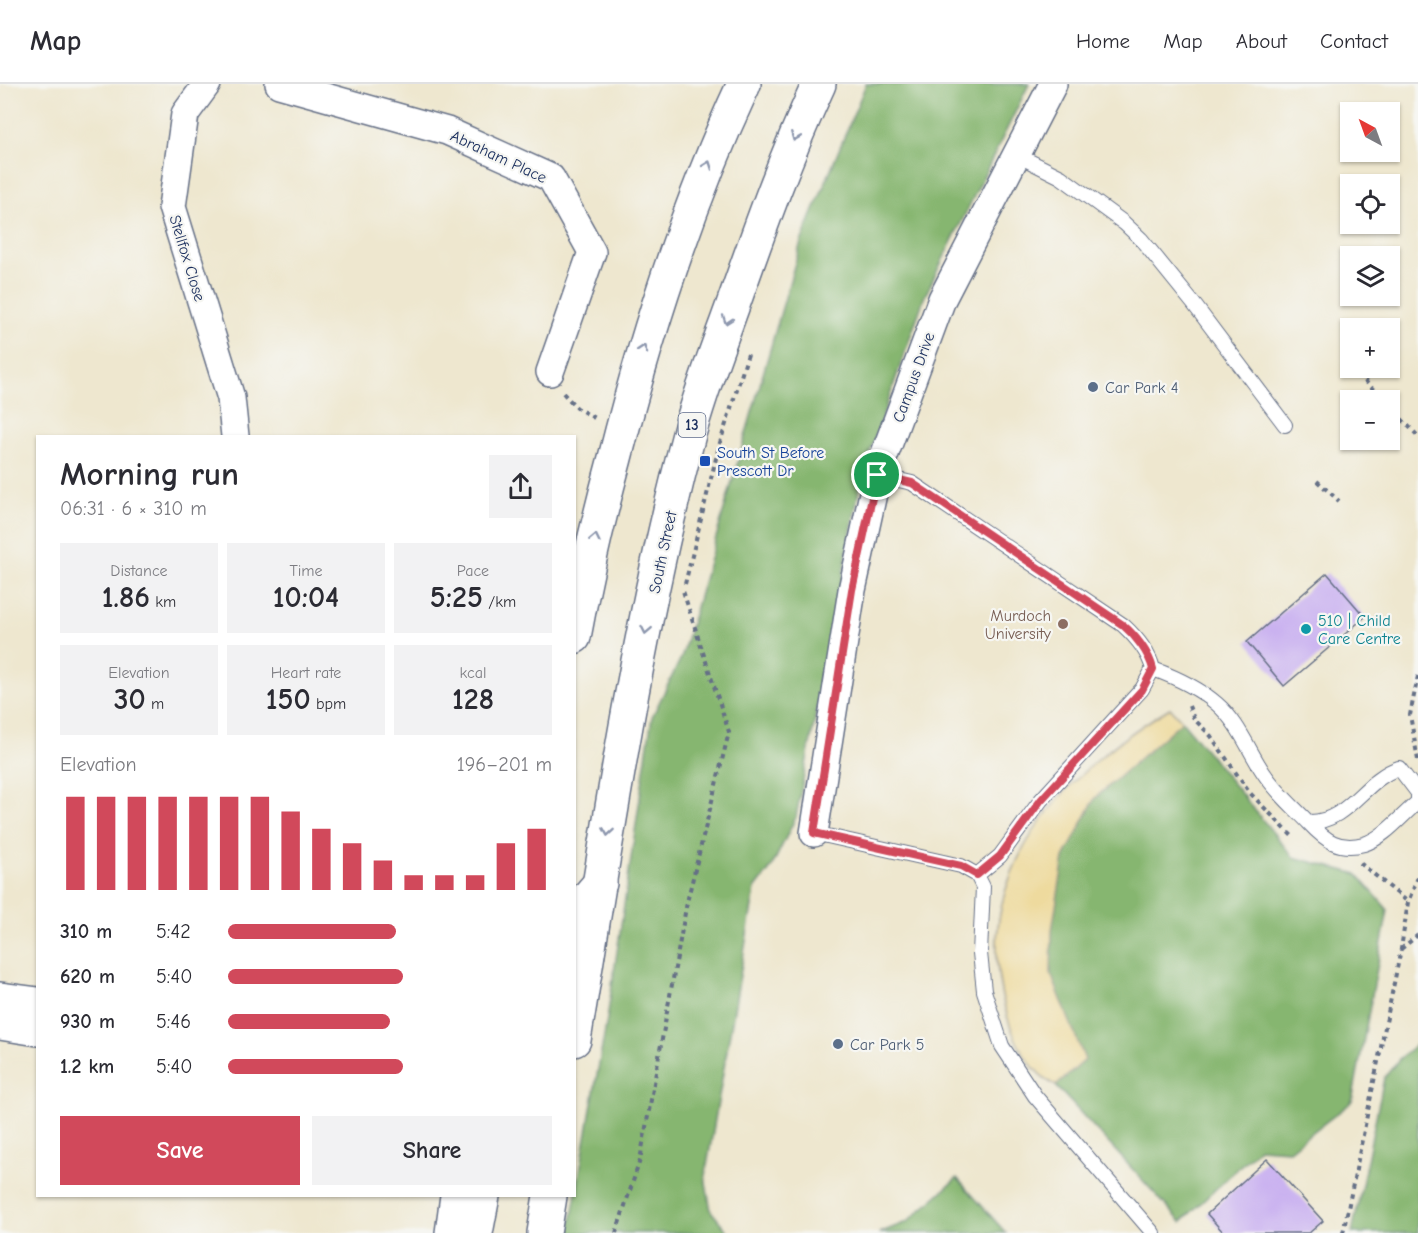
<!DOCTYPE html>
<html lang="en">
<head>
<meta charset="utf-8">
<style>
	body { margin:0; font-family:"Comic Neue",sans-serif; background:#f2f2f3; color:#2b2b33; height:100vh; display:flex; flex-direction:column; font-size:22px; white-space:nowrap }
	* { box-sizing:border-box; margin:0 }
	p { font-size:20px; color:#7c7c81 }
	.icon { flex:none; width:33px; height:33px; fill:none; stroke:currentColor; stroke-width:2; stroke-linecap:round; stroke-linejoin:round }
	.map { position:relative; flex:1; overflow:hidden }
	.panel { position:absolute; left:36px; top:351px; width:540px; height:762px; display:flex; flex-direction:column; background:#fff; border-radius:0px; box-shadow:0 2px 4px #0004 }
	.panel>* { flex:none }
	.needle { width:39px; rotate:319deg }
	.buttons { position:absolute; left:1340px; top:18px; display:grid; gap:12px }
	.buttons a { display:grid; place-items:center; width:60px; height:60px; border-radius:0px; background:#fff; box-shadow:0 2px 4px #0004; font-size:30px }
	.pin { position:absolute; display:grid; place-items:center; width:51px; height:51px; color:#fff; margin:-26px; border:3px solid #fff; border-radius:50%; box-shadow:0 2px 6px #0007 }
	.round { display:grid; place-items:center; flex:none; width:63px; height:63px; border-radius:0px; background:#f2f2f3 }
	.headline { display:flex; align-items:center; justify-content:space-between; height:102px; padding:0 24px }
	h1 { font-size:33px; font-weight:800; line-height:45px }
	.metrics { display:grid; grid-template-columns:repeat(3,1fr); gap:9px; height:102px; padding:6px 24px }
	.metrics div { display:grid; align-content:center; border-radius:0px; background:#f2f2f3; text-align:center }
	.metrics b { font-size:30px; font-weight:800 }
	.metrics small { font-size:16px; font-weight:400 }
	.metrics p { font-size:16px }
	.chart { height:168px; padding:12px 24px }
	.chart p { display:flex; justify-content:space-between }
	.chart svg { width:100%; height:108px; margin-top:6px; stroke:#d1495b; stroke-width:6 }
	.action { display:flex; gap:12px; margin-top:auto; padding:12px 24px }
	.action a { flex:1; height:69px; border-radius:0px; background:#d1495b; color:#fff; font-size:24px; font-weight:800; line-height:69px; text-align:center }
	.action a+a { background:#f2f2f3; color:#2b2b33 }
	ul { padding:0 24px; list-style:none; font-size:20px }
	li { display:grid; grid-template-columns:96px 72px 1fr; align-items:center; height:45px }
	li i { height:15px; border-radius:8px; background:#d1495b }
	header { display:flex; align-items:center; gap:36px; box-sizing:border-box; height:84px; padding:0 30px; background:#fff; border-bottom:2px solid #e1e1e2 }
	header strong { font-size:28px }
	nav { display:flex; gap:33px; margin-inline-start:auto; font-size:21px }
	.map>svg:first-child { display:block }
	.forest { fill:#86b670; stroke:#507267; stroke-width:1.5 }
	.sand { fill:#eeda9e; stroke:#84847e; stroke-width:1.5 }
	.building { fill:#c6acf0 }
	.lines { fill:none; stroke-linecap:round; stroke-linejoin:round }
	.lane-casing { stroke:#656f86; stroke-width:16 }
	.street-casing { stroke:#656f86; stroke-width:30 }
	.secondary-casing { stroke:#656f86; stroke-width:36 }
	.highway-casing { stroke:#656f86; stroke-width:36 }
	.path { stroke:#656f86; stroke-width:4; stroke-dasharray:4.5 4.5; stroke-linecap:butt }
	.lane { stroke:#fff; stroke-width:14 }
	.street { stroke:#fff; stroke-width:27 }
	.secondary { stroke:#fff; stroke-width:33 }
	.highway { stroke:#fff; stroke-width:33 }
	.oneway { stroke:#8d97ae }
	.route-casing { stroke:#fff; stroke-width:12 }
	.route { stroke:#d1495b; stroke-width:8 }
	.service-dot { fill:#5c6f8a; stroke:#f6f6f2; stroke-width:2 }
	.transit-dot { fill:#1a4fb4; stroke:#f6f6f2; stroke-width:2 }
	.education-dot { fill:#8d6e63; stroke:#f6f6f2; stroke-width:2 }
	.culture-dot { fill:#0f9aa8; stroke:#f6f6f2; stroke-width:2 }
	.labels { text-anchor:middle; stroke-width:4.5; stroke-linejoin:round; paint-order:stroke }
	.shield { fill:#f6f6f2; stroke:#5d6b8a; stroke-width:1.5 }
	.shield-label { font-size:15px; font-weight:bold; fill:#1b2f5e }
	.street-label { font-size:16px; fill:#1b2f5e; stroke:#f6f6f2 }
	.service-label { font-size:16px; fill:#4e5e75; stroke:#f6f6f2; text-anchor:start }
	.transit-label { font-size:16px; fill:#164399; stroke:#f6f6f2; text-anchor:start }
	.education-label { font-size:16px; fill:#785e54; stroke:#f6f6f2; text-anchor:end }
	.culture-label { font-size:16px; fill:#0d838f; stroke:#f6f6f2; text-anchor:start }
</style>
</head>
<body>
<header>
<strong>Map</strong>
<nav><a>Home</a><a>Map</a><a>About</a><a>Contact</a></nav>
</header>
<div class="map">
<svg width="1418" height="1149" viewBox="0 0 1418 1149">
	<rect width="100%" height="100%" fill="#f6f6f2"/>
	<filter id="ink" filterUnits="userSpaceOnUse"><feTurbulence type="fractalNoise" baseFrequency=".0167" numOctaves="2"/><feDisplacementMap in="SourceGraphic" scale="12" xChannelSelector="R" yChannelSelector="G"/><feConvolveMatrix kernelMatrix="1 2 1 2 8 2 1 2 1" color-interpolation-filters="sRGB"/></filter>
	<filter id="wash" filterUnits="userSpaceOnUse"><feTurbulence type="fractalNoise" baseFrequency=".008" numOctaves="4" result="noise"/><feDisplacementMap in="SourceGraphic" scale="24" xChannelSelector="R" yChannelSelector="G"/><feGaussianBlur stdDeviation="1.35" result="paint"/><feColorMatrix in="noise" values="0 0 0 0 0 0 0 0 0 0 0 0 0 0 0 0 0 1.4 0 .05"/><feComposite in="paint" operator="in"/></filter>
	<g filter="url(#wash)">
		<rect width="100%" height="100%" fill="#eee7cf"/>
		<path class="forest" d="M 866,0 L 1029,0 L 924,214 L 862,391 L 796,733 L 771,784 L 755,805 L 705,1093 L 711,1127 L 729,1149 L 569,1149 L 607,935 L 652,633 L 682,572 L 801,158 Z
			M 1182,637 L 1293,773 L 1357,790 L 1388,826 L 1352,1018 L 1289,1066 L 1259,1064 L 1181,1138 L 1056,1002 L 1085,976 L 1051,890 L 1052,846 L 1064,774 L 1095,714 Z
			M 1418,959 L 1418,1149 L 1352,1149 L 1384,994 L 1400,974 Z
			M 957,1094 L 1006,1149 L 879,1149 L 907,1138 Z"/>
		<path class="sand" d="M 1170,624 L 1182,637 L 1095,714 L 1064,774 L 1052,846 L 1051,890 L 1085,976 L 1056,1002 C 1027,986 1013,956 1005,924 C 968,790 1062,689 1170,624 Z"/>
		<g id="blocks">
			<path class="building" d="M 1327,489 L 1365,533 L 1284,602 L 1247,558 Z
				M 1267,1075 L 1323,1137 L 1309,1149 L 1224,1149 L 1207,1130 Z"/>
		</g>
	</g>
	<g filter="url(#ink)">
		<use href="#blocks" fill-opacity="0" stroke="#656f86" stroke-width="1.5"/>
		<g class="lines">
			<g class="lane-casing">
				<path id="lane" d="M 1015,70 L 1061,93 L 1124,139 L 1141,155 L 1193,219 L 1285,341
					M 877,391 L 912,399 L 1123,541 C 1136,553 1149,569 1153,585 L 1142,605 L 1041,716 L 1000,772 L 977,791
					M 1153,585 C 1175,593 1199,604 1217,620 C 1238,638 1248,665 1263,688 C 1276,708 1293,722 1309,739 C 1325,756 1339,767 1364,760 C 1384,754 1402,731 1418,718 L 1418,712
					M 1309,738 C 1348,739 1364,695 1399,684 L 1418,709
					M 814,749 L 961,782 L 977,791 L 983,803 L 980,869 L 984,907 L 1002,962 L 1035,1012 L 1153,1149"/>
			</g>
			<g class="street-casing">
				<path id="street" d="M 207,0 L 185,30 L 172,123 L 231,314 L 235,352
					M 279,0 L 447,47 L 551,94 L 592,168 L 550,288
					M 814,749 L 852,506 L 877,391 L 942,215 L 1053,0"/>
			</g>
			<g class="secondary-casing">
				<path id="secondary" d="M 574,829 L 600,799
					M 0,915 L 38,920
					M 0,939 L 38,945"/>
			</g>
			<g class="highway-casing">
				<path id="highway" d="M 574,553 C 585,492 599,433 615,374 C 647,247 688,120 744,0
					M 574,956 C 607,755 636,551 688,354 C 700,308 718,263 734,218 C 760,144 786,71 819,0
					M 452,1149 L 457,1112
					M 476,1149 L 483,1112
					M 544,1149 L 550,1112"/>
			</g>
			<path class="path" d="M 1352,284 L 1384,316
				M 563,309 L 577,324 L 596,335
				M 1389,322 L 1418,352
				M 1317,397 L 1339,417
				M 685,500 L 719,362 L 749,267
				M 1418,592 L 1410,631 L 1418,676
				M 1189,622 L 1194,635 L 1211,652 L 1249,708 L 1292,752
				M 1360,779 L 1408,818
				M 1401,865 L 1418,851
				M 616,1149 L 640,1076 L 687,818 L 729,648 L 683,507
				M 1343,1149 L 1401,865 L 1408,818 L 1418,793"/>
			<use href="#lane" class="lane"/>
			<use href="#street" class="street"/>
			<use href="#secondary" class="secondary"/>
			<use href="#highway" class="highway"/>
		</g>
		<defs><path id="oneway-chevron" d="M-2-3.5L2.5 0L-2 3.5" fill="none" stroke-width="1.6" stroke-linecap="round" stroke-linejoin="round" transform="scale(1.5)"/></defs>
		<g class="oneway">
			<use href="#oneway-chevron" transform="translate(795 53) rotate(112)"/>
			<use href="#oneway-chevron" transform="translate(708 81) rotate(-70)"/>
			<use href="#oneway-chevron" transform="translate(727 236) rotate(109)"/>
			<use href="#oneway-chevron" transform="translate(643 265) rotate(-72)"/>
			<use href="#oneway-chevron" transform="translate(595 454) rotate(-78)"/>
			<use href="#oneway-chevron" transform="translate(646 546) rotate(101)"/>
			<use href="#oneway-chevron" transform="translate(608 748) rotate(99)"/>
		</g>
	</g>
	<g class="lines" filter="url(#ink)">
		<g class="route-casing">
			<path id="route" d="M 877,391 L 912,399 L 1123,541 C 1136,552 1149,569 1153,585 L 1142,606 L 1041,716 L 1000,772 L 977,791 L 961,782 L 814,749 L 852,506 Z"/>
		</g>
		<use href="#route" class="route"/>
	</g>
	<g class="service-dot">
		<circle cx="1093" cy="303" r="6"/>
		<circle cx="838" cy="960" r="6"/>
	</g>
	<rect class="transit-dot" x="699" y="371" width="12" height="12" rx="3"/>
	<circle class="education-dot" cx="1063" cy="540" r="6"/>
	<circle class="culture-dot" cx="1306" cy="545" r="6"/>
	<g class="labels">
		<rect class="shield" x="678.5" y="329" width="27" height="24" rx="4.5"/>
		<g class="shield-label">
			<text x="692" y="346">13</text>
		</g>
		<g class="street-label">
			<text transform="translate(499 72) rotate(25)" y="6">Abraham Place</text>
			<text transform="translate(188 174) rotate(73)" y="6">Stellfox Close</text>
			<text transform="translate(913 293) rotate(-70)" y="6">Campus Drive</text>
			<text transform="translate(662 468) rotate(-78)" y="6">South Street</text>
		</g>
		<g class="service-label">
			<text x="1105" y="309">Car Park 4</text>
			<text x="850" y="966">Car Park 5</text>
		</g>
		<g class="transit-label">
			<text x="717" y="374">South St Before<tspan x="717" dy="18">Prescott Dr</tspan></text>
		</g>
		<g class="education-label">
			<text x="1051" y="537">Murdoch<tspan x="1051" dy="18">University</tspan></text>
		</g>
		<g class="culture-label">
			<text x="1318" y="542">510 | Child<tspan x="1318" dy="18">Care Centre</tspan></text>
		</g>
	</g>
</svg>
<div class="buttons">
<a><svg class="needle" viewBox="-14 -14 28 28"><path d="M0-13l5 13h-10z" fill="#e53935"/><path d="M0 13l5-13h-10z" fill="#7c7c81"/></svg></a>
<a><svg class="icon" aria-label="locate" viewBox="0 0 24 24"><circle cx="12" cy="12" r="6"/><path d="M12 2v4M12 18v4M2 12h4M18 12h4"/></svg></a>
<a><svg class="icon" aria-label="layers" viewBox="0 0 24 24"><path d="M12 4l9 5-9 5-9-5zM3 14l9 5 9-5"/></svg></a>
<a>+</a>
<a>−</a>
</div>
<div class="pin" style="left:877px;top:391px;background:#1e9e55"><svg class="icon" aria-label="arrive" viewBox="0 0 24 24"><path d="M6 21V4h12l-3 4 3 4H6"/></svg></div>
<section class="panel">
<div class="headline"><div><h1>Morning run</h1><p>06:31 · 6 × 310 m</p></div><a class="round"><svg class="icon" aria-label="share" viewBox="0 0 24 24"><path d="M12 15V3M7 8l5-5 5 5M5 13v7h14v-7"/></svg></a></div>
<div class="metrics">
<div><p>Distance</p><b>1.86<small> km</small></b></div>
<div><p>Time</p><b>10:04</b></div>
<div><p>Pace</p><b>5:25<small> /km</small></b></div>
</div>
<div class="metrics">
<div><p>Elevation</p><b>30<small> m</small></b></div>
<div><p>Heart rate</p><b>150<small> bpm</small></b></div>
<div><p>kcal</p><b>128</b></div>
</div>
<div class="chart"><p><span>Elevation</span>196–201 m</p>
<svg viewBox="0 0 160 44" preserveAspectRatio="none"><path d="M5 44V6M15 44V6M25 44V6M35 44V6M45 44V6M55 44V6M65 44V6M75 44V12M85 44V19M95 44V25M105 44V32M115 44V38M125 44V38M135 44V38M145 44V25M155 44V19"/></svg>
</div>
<ul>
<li><b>310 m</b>5:42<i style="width:52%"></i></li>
<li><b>620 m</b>5:40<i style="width:54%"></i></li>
<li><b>930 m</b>5:46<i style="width:50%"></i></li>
<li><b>1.2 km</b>5:40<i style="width:54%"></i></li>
</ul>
<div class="action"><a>Save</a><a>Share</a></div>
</section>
</div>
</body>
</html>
